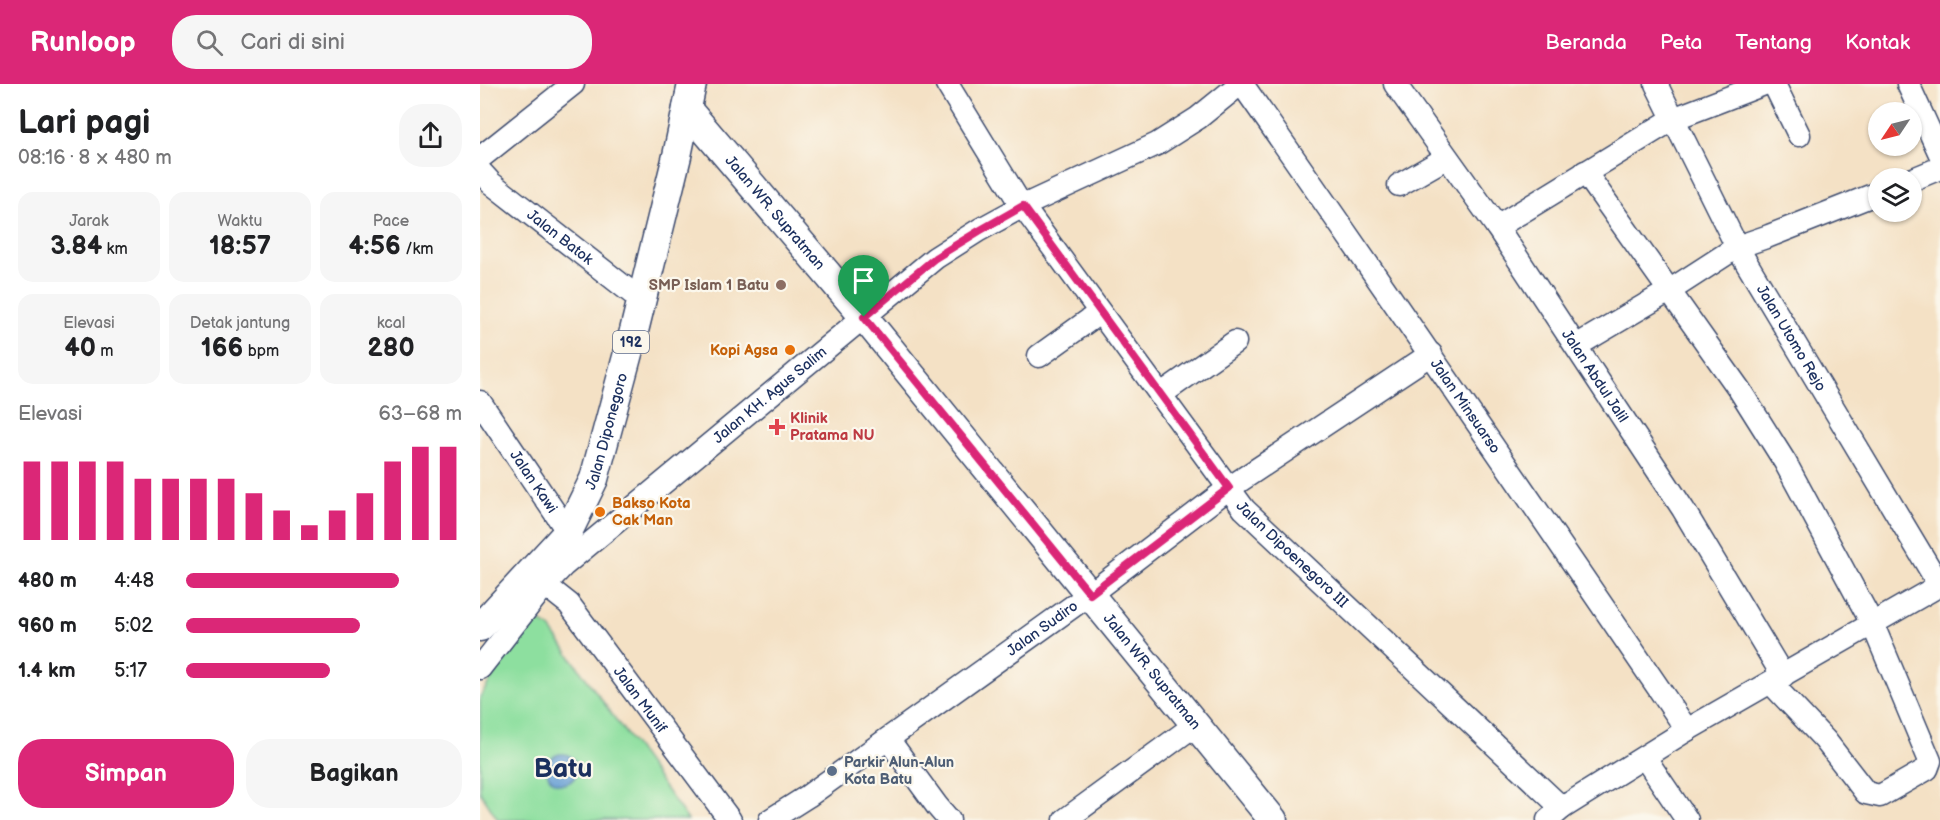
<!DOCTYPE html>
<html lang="id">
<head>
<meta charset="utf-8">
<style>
	body { margin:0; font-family:"Balsamiq Sans",sans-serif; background:#f6f6f6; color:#202124; height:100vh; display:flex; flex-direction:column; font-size:22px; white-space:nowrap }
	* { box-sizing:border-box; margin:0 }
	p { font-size:20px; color:#757577 }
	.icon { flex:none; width:33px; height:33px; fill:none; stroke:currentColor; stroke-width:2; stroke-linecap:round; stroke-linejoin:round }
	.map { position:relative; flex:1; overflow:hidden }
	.drawer { display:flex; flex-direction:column; background:#fff; width:480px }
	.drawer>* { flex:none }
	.needle { width:39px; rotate:235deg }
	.tools { position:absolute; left:1388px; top:18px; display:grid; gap:12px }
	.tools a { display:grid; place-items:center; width:54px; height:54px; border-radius:50%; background:#fff; box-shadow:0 2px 4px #0004; font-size:30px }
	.pin { position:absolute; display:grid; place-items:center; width:51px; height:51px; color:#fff; margin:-62px -26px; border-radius:50% 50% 50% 0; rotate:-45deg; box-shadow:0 0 6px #0007 }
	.pin .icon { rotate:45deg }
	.round { display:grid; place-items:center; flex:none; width:63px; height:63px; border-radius:24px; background:#f6f6f6 }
	.overview { display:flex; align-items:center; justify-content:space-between; height:102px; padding:0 18px }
	h1 { font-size:33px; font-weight:600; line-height:45px }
	.stats { display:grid; grid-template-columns:repeat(3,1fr); gap:9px; height:102px; padding:6px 18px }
	.stats div { display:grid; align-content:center; border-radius:15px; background:#f6f6f6; text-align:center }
	.stats b { font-size:26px; font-weight:600 }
	.stats small { font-size:16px; font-weight:400 }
	.stats p { font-size:16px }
	.chart { height:168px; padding:12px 18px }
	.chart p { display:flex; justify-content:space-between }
	.chart svg { width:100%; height:108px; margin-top:6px; stroke:#db2777; stroke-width:6 }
	.action { display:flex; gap:12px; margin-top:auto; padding:12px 18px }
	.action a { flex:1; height:69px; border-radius:24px; background:#db2777; color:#fff; font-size:24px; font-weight:600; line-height:69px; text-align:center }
	.action a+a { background:#f6f6f6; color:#202124 }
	ul { padding:0 18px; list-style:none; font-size:20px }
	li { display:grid; grid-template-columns:96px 72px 1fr; align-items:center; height:45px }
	li i { height:15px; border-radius:8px; background:#db2777 }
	header { display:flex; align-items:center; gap:36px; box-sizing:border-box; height:84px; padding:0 30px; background:#db2777; color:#fff }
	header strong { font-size:28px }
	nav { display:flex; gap:33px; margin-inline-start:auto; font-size:21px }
	.search { width:420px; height:54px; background:#f6f6f6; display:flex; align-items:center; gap:15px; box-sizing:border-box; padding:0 21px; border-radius:24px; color:#757577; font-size:22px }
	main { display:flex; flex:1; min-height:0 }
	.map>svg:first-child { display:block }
	.green { fill:#8ddf9f; stroke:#54877e; stroke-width:1.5 }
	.water { fill:#659ed4; stroke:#406699; stroke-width:1.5 }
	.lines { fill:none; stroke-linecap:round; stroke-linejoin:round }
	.minor-casing { stroke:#3c4a6d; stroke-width:25 }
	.major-casing { stroke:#3c4a6d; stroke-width:31 }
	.minor { stroke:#fff; stroke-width:22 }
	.major { stroke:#fff; stroke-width:28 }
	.route-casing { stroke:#fff; stroke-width:12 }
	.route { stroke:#db2777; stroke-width:8 }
	.education-dot { fill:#8d6e63; stroke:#fbf7ec; stroke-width:2 }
	.food-dot { fill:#e8710a; stroke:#fbf7ec; stroke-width:2 }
	.health-dot { fill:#e0444e; stroke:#fbf7ec; stroke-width:2 }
	.service-dot { fill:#5c6f8a; stroke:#fbf7ec; stroke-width:2 }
	.labels { text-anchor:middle; stroke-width:4.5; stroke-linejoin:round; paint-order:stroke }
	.shield { fill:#fbf7ec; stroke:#5e6b89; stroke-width:1.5 }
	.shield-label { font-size:14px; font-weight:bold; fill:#1b2f5e }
	.street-label { font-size:15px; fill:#1b2f5e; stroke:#fbf7ec }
	.education-label { font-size:15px; font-weight:bold; fill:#785e54; stroke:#fbf7ec; text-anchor:end }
	.food-label { font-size:15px; font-weight:bold; fill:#c56008; stroke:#fbf7ec; text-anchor:end }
	.health-label { font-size:15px; font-weight:bold; fill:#be3a42; stroke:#fbf7ec; text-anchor:start }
	.service-label { font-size:15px; font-weight:bold; fill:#4e5e75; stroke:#fbf7ec; text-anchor:start }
	.town-label { font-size:27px; font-weight:bold; fill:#1b2f5e; stroke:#fbf7ec }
</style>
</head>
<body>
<header>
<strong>Runloop</strong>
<div class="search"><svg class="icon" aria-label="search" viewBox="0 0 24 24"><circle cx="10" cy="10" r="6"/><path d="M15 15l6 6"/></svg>Cari di sini</div>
<nav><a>Beranda</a><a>Peta</a><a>Tentang</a><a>Kontak</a></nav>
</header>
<main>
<section class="drawer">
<div class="overview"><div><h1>Lari pagi</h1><p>08:16 · 8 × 480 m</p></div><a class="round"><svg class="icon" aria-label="share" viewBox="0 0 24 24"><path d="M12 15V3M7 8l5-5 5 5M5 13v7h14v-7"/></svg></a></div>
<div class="stats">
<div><p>Jarak</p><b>3.84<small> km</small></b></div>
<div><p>Waktu</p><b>18:57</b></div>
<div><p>Pace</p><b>4:56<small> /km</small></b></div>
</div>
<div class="stats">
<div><p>Elevasi</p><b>40<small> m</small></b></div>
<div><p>Detak jantung</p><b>166<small> bpm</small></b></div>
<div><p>kcal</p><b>280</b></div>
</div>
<div class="chart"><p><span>Elevasi</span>63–68 m</p>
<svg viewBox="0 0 160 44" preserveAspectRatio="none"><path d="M5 44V12M15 44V12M25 44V12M35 44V12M45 44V19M55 44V19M65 44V19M75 44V19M85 44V25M95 44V32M105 44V38M115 44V32M125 44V25M135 44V12M145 44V6M155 44V6"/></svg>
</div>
<ul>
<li><b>480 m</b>4:48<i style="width:77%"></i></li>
<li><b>960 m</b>5:02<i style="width:63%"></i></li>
<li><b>1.4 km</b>5:17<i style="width:52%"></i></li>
</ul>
<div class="action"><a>Simpan</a><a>Bagikan</a></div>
</section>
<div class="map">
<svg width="1460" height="736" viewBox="0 0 1460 736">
	<rect width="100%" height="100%" fill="#fbf7ec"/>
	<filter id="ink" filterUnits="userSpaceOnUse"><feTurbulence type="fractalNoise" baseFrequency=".0167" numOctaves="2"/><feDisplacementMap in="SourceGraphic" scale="12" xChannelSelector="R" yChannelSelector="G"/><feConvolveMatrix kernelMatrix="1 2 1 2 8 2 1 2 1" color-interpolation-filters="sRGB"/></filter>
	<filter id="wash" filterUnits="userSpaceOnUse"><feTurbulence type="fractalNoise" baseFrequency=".008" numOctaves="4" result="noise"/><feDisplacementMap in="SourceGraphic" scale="24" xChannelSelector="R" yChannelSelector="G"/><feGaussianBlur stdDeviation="1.35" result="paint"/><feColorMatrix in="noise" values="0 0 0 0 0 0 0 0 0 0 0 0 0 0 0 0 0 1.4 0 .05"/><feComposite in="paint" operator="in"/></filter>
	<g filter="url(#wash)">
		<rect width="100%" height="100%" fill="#f4e1c5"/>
		<path class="green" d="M 50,536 L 58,537 L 70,544 L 208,736 L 18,736 L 0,708 L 0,613 L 41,548 Z"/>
		<path class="water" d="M67 685a15 15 0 1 1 30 0a15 15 0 1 1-30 0Z"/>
	</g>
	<g filter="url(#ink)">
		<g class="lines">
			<g class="minor-casing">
				<g id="minor">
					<path id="s1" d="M 467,0 L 538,116 L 764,425 L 1082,724"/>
					<path id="s2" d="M 762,0 C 912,214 1060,430 1207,646"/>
					<path id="s3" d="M 915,0 L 1017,143 L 1203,425 L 1303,592"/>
					<path id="s4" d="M 1176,0 L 1257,163 L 1460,502"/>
					<path d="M 1294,0 L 1319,51"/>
					<path d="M 1428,0 L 1460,70"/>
					<path d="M 0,74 L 93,0"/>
					<path id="s5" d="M 0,87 L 11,99 L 161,216"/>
					<path d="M 1105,88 L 1259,305 L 1305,378 L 1393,541 L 1450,677 L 1447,685 L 1400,712 L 1386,709 L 1345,656 L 1291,599"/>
					<path d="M 1431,96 L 1460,84"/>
					<path d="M 919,101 L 966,74"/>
					<path d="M 1017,143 L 1193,35 L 1284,0"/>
					<path d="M 1096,262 L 1189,207 L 1257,163 L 1289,152 L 1398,109"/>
					<path d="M 559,272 L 619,229"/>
					<path d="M 680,311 L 755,258"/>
					<path id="s6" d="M 0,318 L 88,448"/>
					<path id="s7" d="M 65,501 L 89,520 L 250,736"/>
					<path id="s8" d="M 0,584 L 65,501 L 84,481 L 455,174 L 499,146 L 543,122 L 677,60 L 718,34 L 760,0"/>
					<path d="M 408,655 L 457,722 L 469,736"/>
					<path d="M 1165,674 L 1207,736"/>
					<path id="s9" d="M 290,736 L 328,712 L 610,510 L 749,404 L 951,270"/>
					<path d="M 585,736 L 715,641"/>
					<path d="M 1068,736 L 1082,724 L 1207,646 L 1460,501"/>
				</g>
			</g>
			<g class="major-casing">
				<g id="major">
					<path id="s10" d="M 207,25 L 384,233 L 793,736"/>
					<path id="s11" d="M 0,543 L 88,448 L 114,395 L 154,247 L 197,72 L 212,0"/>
				</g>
			</g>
			<use href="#minor" class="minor"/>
			<use href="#major" class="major"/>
		</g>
	</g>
	<g class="lines" filter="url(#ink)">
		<g class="route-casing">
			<path id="route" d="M 543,122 L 749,404 L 610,510 L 384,233 L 455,174 L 499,147 Z"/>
		</g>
		<use href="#route" class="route"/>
	</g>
	<circle class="education-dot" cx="301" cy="201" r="6"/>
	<g class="food-dot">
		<circle cx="310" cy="266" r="6"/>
		<circle cx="120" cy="428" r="6"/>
	</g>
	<path class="health-dot" d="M294 334h6v6h6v6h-6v6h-6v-6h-6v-6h6z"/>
	<circle class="service-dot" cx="352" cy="687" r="6"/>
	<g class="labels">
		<rect class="shield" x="133" y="247" width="36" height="22" rx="4.5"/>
		<g class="shield-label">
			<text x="151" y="263">192</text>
		</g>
		<g class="street-label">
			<text dy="5" stroke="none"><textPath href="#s10" startOffset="136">Jalan WR. Supratman</textPath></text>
			<text dy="5" stroke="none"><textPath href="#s5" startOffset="104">Jalan Batok</textPath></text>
			<text dy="5" stroke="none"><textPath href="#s4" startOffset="288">Jalan Utomo Rejo</textPath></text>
			<text dy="5" stroke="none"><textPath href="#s3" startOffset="354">Jalan Abdul Jalil</textPath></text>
			<text dy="5" stroke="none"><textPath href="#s8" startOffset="400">Jalan KH. Agus Salim</textPath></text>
			<text dy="5" stroke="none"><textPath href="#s2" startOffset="392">Jalan Minsuarso</textPath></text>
			<text dy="5" stroke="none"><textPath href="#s11" startOffset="238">Jalan Diponegoro</textPath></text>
			<text dy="5" stroke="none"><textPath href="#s6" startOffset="96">Jalan Kawi</textPath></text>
			<text dy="5" stroke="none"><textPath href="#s1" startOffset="585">Jalan Dipoenegoro III</textPath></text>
			<text dy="5" stroke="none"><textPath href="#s9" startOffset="333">Jalan Sudiro</textPath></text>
			<text dy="5" stroke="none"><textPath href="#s10" startOffset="730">Jalan WR. Supratman</textPath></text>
			<text dy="5" stroke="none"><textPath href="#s7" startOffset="150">Jalan Munif</textPath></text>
		</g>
		<g class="education-label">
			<text x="289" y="206">SMP Islam 1 Batu</text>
		</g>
		<g class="food-label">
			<text x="298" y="271">Kopi Agsa</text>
			<text x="132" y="424" text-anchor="start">Bakso Kota<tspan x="132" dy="17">Cak Man</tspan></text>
		</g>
		<g class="health-label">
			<text x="310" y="339">Klinik<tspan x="310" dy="17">Pratama NU</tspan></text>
		</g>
		<g class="service-label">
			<text x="364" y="683">Parkir Alun-Alun<tspan x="364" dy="17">Kota Batu</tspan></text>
		</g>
		<g class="town-label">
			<text x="83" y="693">Batu</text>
		</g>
	</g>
</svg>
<div class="tools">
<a><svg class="needle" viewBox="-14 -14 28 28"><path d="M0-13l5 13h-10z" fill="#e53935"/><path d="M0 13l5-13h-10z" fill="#757577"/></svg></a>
<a><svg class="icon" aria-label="layers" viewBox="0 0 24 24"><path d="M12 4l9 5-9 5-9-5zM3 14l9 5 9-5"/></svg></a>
</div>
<div class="pin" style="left:384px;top:233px;background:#1e9e55"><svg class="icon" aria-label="arrive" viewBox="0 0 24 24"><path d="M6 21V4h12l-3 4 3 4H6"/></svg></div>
</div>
</main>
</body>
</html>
